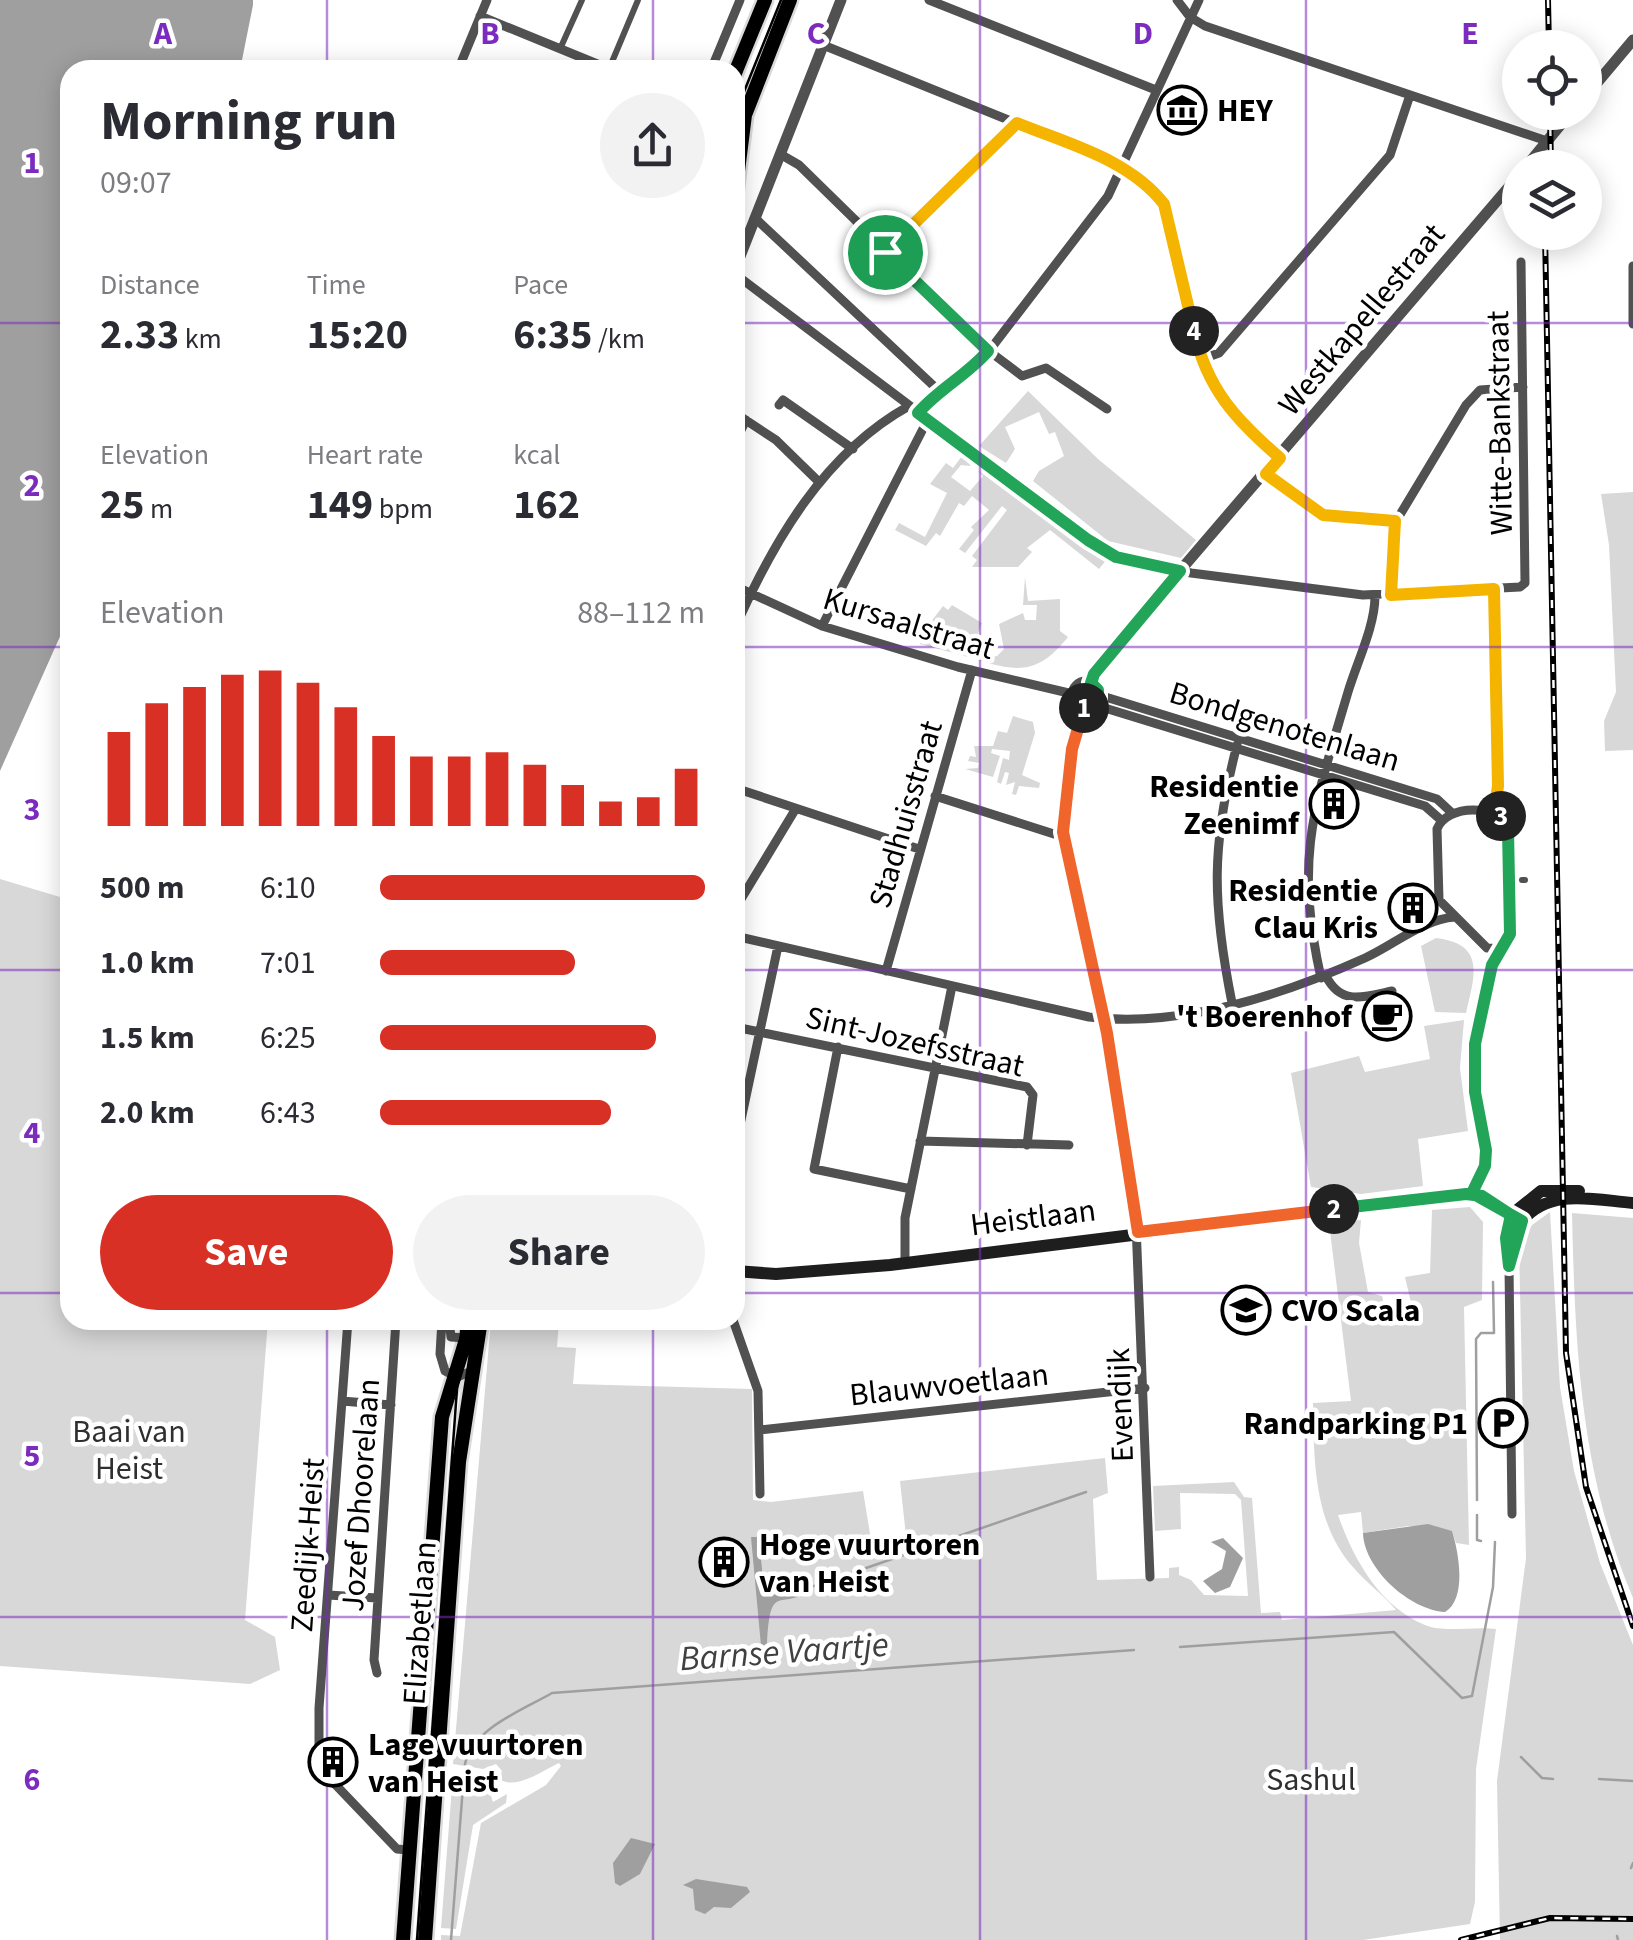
<!DOCTYPE html>
<html lang="en">
<head>
<meta charset="utf-8">
<style>
	body { margin:0; font-family:"Source Sans 3",sans-serif; background:#f2f2f3; color:#2b2b33; height:100vh; display:flex; flex-direction:column; font-size:38px; white-space:nowrap }
	* { box-sizing:border-box; margin:0 }
	p { font-size:32px; color:#7c7c81 }
	.icon { flex:none; width:55px; height:55px; fill:none; stroke:currentColor; stroke-width:2; stroke-linecap:round; stroke-linejoin:round }
	.map { position:relative; flex:1; overflow:hidden }
	.side { position:absolute; left:60px; top:60px; width:685px; height:1270px; display:flex; flex-direction:column; background:#fff; border-radius:30px; box-shadow:0 5px 25px #0003 }
	.side>* { flex:none }
	.buttons { position:absolute; left:1502px; top:30px; display:grid; gap:20px }
	.buttons a { display:grid; place-items:center; width:100px; height:100px; border-radius:50%; background:#fff; box-shadow:0 5px 25px #0003; font-size:50px }
	.pin { position:absolute; display:grid; place-items:center; width:85px; height:85px; color:#fff; margin:-42px; border:5px solid #fff; border-radius:50%; box-shadow:0 2px 10px #0007 }
	.km { position:absolute; width:50px; height:50px; margin:-25px; border-radius:50%; background:#222; color:#fff; font-size:28px; line-height:50px; text-align:center }
	.round { display:grid; place-items:center; flex:none; width:105px; height:105px; border-radius:52px; background:#f2f2f3 }
	.headline { display:flex; align-items:center; justify-content:space-between; height:170px; padding:0 40px }
	h1 { font-size:55px; font-weight:700; line-height:75px }
	.figures { display:grid; grid-template-columns:repeat(3,1fr); gap:15px; height:170px; padding:10px 40px }
	.figures div { display:grid; align-content:center }
	.figures b { font-size:42px; font-weight:700 }
	.figures small { font-size:28px; font-weight:400 }
	.figures p { font-size:28px }
	.chart { height:280px; padding:20px 40px }
	.chart p { display:flex; justify-content:space-between }
	.chart svg { width:100%; height:180px; margin-top:10px; stroke:#d93025; stroke-width:6 }
	.button { display:flex; gap:20px; margin-top:auto; padding:20px 40px }
	.button a { flex:1; height:115px; border-radius:60px; background:#d93025; color:#fff; font-size:40px; font-weight:700; line-height:115px; text-align:center }
	.button a+a { background:#f2f2f3; color:#2b2b33 }
	ul { padding:0 40px; list-style:none; font-size:32px }
	li { display:grid; grid-template-columns:160px 120px 1fr; align-items:center; height:75px }
	li i { height:25px; border-radius:12px; background:#d93025 }
	.map>svg:first-child { display:block }
	.green { fill:#d8d8d8 }
	.water { fill:#9f9f9f }
	.lines { fill:none; stroke-linecap:round; stroke-linejoin:round }
	.stream { stroke:#9f9f9f; stroke-width:2.5 }
	.primary-casing { stroke:#dbdbdb; stroke-width:19 }
	.pedestrian { stroke:#515151; stroke-width:6 }
	.minor { stroke:#515151; stroke-width:9 }
	.tertiary { stroke:#515151; stroke-width:11 }
	.secondary { stroke:#1e1e1e; stroke-width:12 }
	.primary { stroke:#000; stroke-width:14 }
	.tram { stroke:#000; stroke-width:2.5 }
	.rail-casing { stroke:#000; stroke-width:6 }
	.rail { stroke:#fff; stroke-width:2.5; stroke-dasharray:8; stroke-linecap:butt }
	.split-1-casing { stroke:#fff; stroke-width:20 }
	.split-2-casing { stroke:#fff; stroke-width:20 }
	.split-3-casing { stroke:#fff; stroke-width:20 }
	.split-4-casing { stroke:#fff; stroke-width:20 }
	.split-5-casing { stroke:#fff; stroke-width:20 }
	.split-1 { stroke:#22a559; stroke-width:12 }
	.split-2 { stroke:#f0652b; stroke-width:12 }
	.split-3 { stroke:#22a559; stroke-width:12 }
	.split-4 { stroke:#f5b400; stroke-width:12 }
	.split-5 { stroke:#f5b400; stroke-width:12 }
	.grid { fill:none; stroke:#7b2cbf; stroke-width:2.5; stroke-opacity:0.55 }
	.labels { text-anchor:middle; stroke-width:9; stroke-linejoin:round; paint-order:stroke }
	.poi-label { font-size:32px; font-weight:bold; fill:#000; stroke:#fff; text-anchor:start }
	.street-label { font-size:32px; fill:#000; stroke:#fff }
	.park-label { font-size:32px; fill:#2f2f2f; stroke:#fff }
	.water-label { font-size:35px; font-style:italic; fill:#404040; stroke:#fff }
	.grid-label { font-size:32px; text-anchor:middle; font-weight:bold; fill:#7b2cbf; stroke:#fff; stroke-width:9; stroke-linejoin:round; paint-order:stroke }
</style>
</head>
<body>
<div class="map">
<svg width="1633" height="1940" viewBox="0 0 1633 1940">
	<rect width="100%" height="100%" fill="#fff"/>
	<path class="green" d="M 1028,391 L 1098,459 L 1196,540 L 1181,558 L 1108,541 L 1033,481 L 1039,471 L 1064,456 L 1055,432 L 1049,434 L 1039,412 L 1005,427 L 1015,449 L 1006,463 L 979,446 Z
		M 962,456 L 971,466 L 961,465 L 951,477 L 970,491 L 983,476 L 978,471 L 983,469 L 1107,559 L 1099,569 L 1050,530 L 1027,548 L 1032,552 L 1018,567 L 972,567 L 977,560 L 972,556 L 1007,510 L 1002,506 L 965,553 L 959,549 L 974,530 L 971,527 L 989,510 L 972,496 L 964,506 L 959,503 L 940,536 L 936,533 L 926,546 L 895,530 L 899,523 L 925,537 L 947,493 L 930,484 L 946,463 L 953,468 Z
		M 1633,492 L 1633,750 L 1605,751 L 1604,721 L 1616,692 L 1609,545 L 1601,494 Z
		M 1025,577 L 1028,601 L 1060,599 L 1060,631 L 1068,637 C 1039,673 1020,673 978,660 L 997,656 L 1004,649 L 999,624 L 1023,613 L 1025,620 L 1036,620 L 1037,605 L 1023,605 Z
		M 952,605 L 982,623 L 968,657 L 920,644 L 924,631 L 943,606 L 948,610 Z
		M 1013,716 L 1033,722 L 1035,733 L 1022,775 L 1040,783 L 1039,788 L 1019,786 L 1016,795 L 1012,794 L 1015,782 L 1006,785 L 1009,773 L 1005,772 L 1001,784 L 997,782 L 1003,758 L 1009,760 L 1010,751 L 992,749 L 991,753 L 1000,756 L 993,777 L 965,769 L 978,768 L 979,763 L 968,761 L 970,756 L 976,757 L 974,746 L 993,746 L 998,731 L 1007,733 Z
		M 0,879 L 70,900 L 70,1320 L 268,1320 L 245,1620 L 275,1637 L 280,1670 L 250,1684 L 0,1666 Z
		M 1436,938 C 1487,944 1474,977 1466,1013 L 1435,1012 L 1421,946 Z
		M 1464,1020 L 1460,1068 L 1468,1131 L 1418,1139 L 1423,1186 L 1361,1194 L 1311,1187 L 1291,1073 L 1359,1056 L 1365,1072 L 1430,1059 L 1424,1026 Z
		M 1470,1207 L 1483,1222 L 1482,1300 L 1464,1307 L 1469,1545 L 1456,1543 L 1452,1531 L 1408,1526 L 1363,1533 L 1361,1512 L 1338,1515 C 1353,1558 1379,1606 1425,1625 C 1443,1633 1475,1626 1496,1629 L 1476,1769 L 1475,1902 L 1470,1924 L 1363,1940 L 441,1940 L 441,1935 L 460,1936 L 481,1823 L 546,1785 L 561,1766 L 559,1763 C 540,1772 516,1790 499,1779 L 502,1771 L 496,1764 L 483,1769 L 453,1764 L 491,1320 L 559,1320 L 557,1347 L 576,1348 L 573,1384 L 752,1389 L 753,1500 L 771,1502 L 863,1491 L 873,1552 L 907,1545 L 900,1481 L 1105,1458 L 1108,1493 L 1093,1499 L 1097,1580 L 1169,1578 L 1169,1568 L 1179,1567 L 1179,1575 L 1191,1580 L 1204,1595 L 1248,1596 L 1241,1500 L 1235,1494 L 1180,1493 L 1181,1529 L 1155,1531 L 1153,1486 L 1234,1482 L 1244,1497 L 1252,1498 L 1261,1613 L 1280,1612 L 1282,1620 L 1396,1610 C 1384,1595 1365,1582 1352,1566 C 1313,1521 1314,1459 1313,1403 L 1351,1401 L 1329,1223 L 1361,1220 L 1359,1243 L 1368,1292 L 1382,1296 L 1390,1326 L 1415,1320 L 1405,1277 L 1430,1273 L 1432,1210 Z
		M 1550,1212 L 1560,1387 L 1574,1471 L 1600,1563 L 1633,1645 L 1633,1940 L 1500,1940 L 1497,1781 L 1526,1558 L 1519,1246 L 1532,1225 Z
		M 1572,1213 L 1633,1218 L 1633,1598 C 1580,1474 1575,1345 1572,1213 Z
		M 453,1774 C 471,1771 492,1775 501,1790 L 491,1796 L 493,1802 L 507,1794 L 506,1803 L 473,1825 L 456,1929 L 441,1928 Z"/>
	<path class="water" d="M 0,0 L 253,0 L 253,5 L 240,70 L 70,70 L 70,614 L 0,771 Z
		M 1428,1524 L 1452,1531 C 1459,1553 1467,1599 1445,1612 C 1410,1610 1364,1569 1363,1533 Z
		M 751,1537 L 759,1537 L 764,1591 L 814,1586 C 782,1616 770,1575 767,1646 L 761,1646 Z
		M 1223,1538 L 1243,1558 L 1230,1587 L 1215,1593 L 1203,1581 L 1222,1569 L 1226,1551 L 1211,1542 Z
		M 631,1838 L 655,1844 L 640,1874 L 620,1886 L 615,1883 L 613,1863 Z
		M 696,1879 L 747,1887 L 750,1892 L 731,1908 L 714,1907 L 705,1914 L 695,1910 L 693,1889 L 683,1885 Z"/>
	<g class="lines">
		<path class="stream" d="M 1477,1500 L 1476,1339 L 1481,1333 L 1494,1333 L 1493,1282
			M 1477,1515 L 1477,1540 L 1481,1541
			M 814,1586 L 1086,1492
			M 1180,1647 L 1394,1632 L 1462,1698 L 1472,1696 L 1493,1587 L 1495,1542
			M 1521,1757 L 1542,1778 L 1553,1779
			M 465,1764 C 473,1728 523,1710 552,1693 L 1134,1650
			M 1599,1779 L 1633,1781
			M 1631,1868 L 1633,1863
			M 1617,1936 L 1618,1940
			M 451,1940 L 464,1774"/>
		<g class="primary-casing">
			<path id="primary" d="M 735,73 L 765,0
				M 735,195 L 745,115 L 790,0
				M 403,1940 L 442,1417 L 472,1320
				M 425,1940 L 459,1462 L 481,1320"/>
		</g>
		<path class="pedestrian" d="M 560,49 L 582,0
			M 609,69 L 638,0
			M 1522,880 L 1525,880"/>
		<path class="minor" d="M 929,0 L 1156,90
			M 1177,0 L 1190,17 L 1205,26 L 1547,141
			M 480,16 L 612,70
			M 823,45 L 1122,166 L 1150,187 L 1163,204 L 1200,360 C 1219,403 1245,428 1279,458
			M 458,70 L 487,0
			M 711,70 L 740,0
			M 780,154 L 799,165 L 989,351 L 1022,376 L 1046,368 L 1107,409
			M 755,218 L 938,390
			M 885,252 L 1017,123
			M 1633,266 L 1633,324
			M 735,274 L 1088,540 L 1116,557 L 1191,573 L 1363,595 L 1520,587 L 1525,583 L 1521,262
			M 1200,360 L 1219,353 L 1390,155 L 1410,95
			M 779,405 L 783,400 L 853,449
			M 735,413 L 776,440 L 819,482
			M 918,413 L 938,390 L 965,378 L 989,351 L 1108,196 L 1199,0
			M 735,442 L 746,420
			M 1266,474 L 1323,515 L 1395,521
			M 735,586 L 822,626 L 958,667 L 1073,694
			M 1391,595 L 1392,528 L 1466,405 L 1480,390 L 1523,387
			M 822,626 L 927,421
			M 735,628 C 773,542 824,453 909,406
			M 1099,695 L 1437,799 L 1452,813
			M 1095,705 L 1425,806 L 1441,820
			M 1082,708 L 1063,806 L 1063,832 L 1107,1033 L 1135,1199 L 1150,1577
			M 735,788 L 919,849
			M 935,796 L 1054,834 L 1063,832
			M 1494,813 L 1499,786 L 1495,589
			M 735,909 L 795,810
			M 735,936 L 1089,1017 C 1181,1028 1283,995 1365,958 C 1394,945 1423,919 1455,917
			M 886,971 L 972,670
			M 1326,976 C 1341,1006 1364,997 1392,991
			M 1321,978 C 1294,857 1314,807 1348,692 C 1357,662 1375,626 1375,596
			M 1232,1003 C 1212,903 1211,845 1237,745
			M 735,1027 L 1027,1087 L 1033,1095 L 1027,1145
			M 838,1047 L 814,1169 L 911,1189
			M 920,1141 L 1069,1145
			M 735,1148 L 778,946
			M 1472,1193 C 1497,1135 1473,1122 1474,1065 C 1474,1030 1484,998 1492,965 C 1501,958 1508,945 1510,934 L 1508,830 C 1499,803 1447,804 1437,829 L 1439,900 L 1487,948 L 1504,949
			M 1507,1261 L 1506,1238 L 1511,1215
			M 905,1262 L 905,1218 L 952,986
			M 348,1320 L 319,1708 L 319,1774 L 330,1779 L 397,1849 L 408,1850
			M 442,1320 L 440,1354 L 445,1371 L 457,1377 L 472,1371
			M 449,1320 L 451,1337 L 466,1338
			M 733,1320 L 758,1391 L 760,1494
			M 342,1401 L 391,1405
			M 759,1430 L 1145,1388
			M 1512,1514 L 1509,1266 L 1522,1221
			M 328,1595 L 377,1598
			M 377,1673 L 374,1660 L 396,1320"/>
		<path class="tertiary" d="M 1585,97 L 1633,40
			M 1525,168 L 1571,112
			M 735,269 L 841,0
			M1073 695a13 13 0 1 1 26 0a13 13 0 1 1-26 0Z
			M 1091,683 L 1107,656 L 1520,174"/>
		<path class="secondary" d="M 1511,1215 L 1541,1191 L 1579,1191
			M 735,1271 L 776,1274 L 890,1265 L 1472,1193 L 1522,1221 C 1550,1187 1595,1200 1633,1203"/>
		<use href="#primary" class="primary"/>
		<path class="tram" d="M 735,114 L 781,0
			M 417,1940 L 462,1320"/>
		<g class="rail-casing">
			<path id="rail" d="M 1548,0 L 1549,48
				M 1550,112 L 1551,168
				M 1545,232 L 1566,1353 L 1586,1487 L 1633,1626
				M 1461,1940 L 1550,1918 L 1633,1919"/>
		</g>
		<use href="#rail" class="rail"/>
	</g>
	<g class="lines">
		<g class="split-1-casing">
			<path id="split-1" d="M 885,252 L 988,351 C 966,376 940,388 918,413 L 1088,540 L 1116,557 L 1180,571 L 1094,674 L 1091,683 L 1098,690 L 1098,700 L 1084,708"/>
		</g>
		<g class="split-2-casing">
			<path id="split-2" d="M 1084,708 L 1072,749 L 1063,832 L 1107,1033 L 1138,1232 L 1334,1209"/>
		</g>
		<g class="split-3-casing">
			<path id="split-3" d="M 1334,1209 L 1466,1194 L 1482,1196 L 1511,1215 L 1506,1238 L 1509,1266 L 1522,1221 L 1472,1193 L 1485,1166 L 1486,1150 L 1475,1092 L 1475,1044 L 1492,965 L 1510,934 L 1508,830 L 1501,816"/>
		</g>
		<g class="split-4-casing">
			<path id="split-4" d="M 1194,331 C 1207,389 1236,420 1280,458 L 1266,474 L 1323,515 L 1395,521 L 1391,595 L 1494,589 L 1498,786 L 1494,813 L 1501,816"/>
		</g>
		<g class="split-5-casing">
			<path id="split-5" d="M 885,252 L 1017,123 C 1068,144 1129,159 1164,204 L 1194,331"/>
		</g>
		<use href="#split-1" class="split-1"/>
		<use href="#split-2" class="split-2"/>
		<use href="#split-3" class="split-3"/>
		<use href="#split-4" class="split-4"/>
		<use href="#split-5" class="split-5"/>
	</g>
	<path class="grid" d="M 327,0 L 327,70M 653,0 L 653,70M 980,0 L 980,1940M 1306,0 L 1306,1940M 0,323 L 70,323M 735,323 L 1633,323M 0,647 L 70,647M 735,647 L 1633,647M 0,970 L 70,970M 735,970 L 1633,970M 0,1293 L 70,1293M 735,1293 L 1633,1293M 327,1320 L 327,1940M 653,1320 L 653,1940M 0,1617 L 1633,1617"/>
	<defs>
		<g id="museum-ring" transform="scale(2.5)"><circle r="9.5" fill="#fff" stroke="#000" stroke-width="1.5"/><path d="M0-6L6-3V-2H-6V-3ZM-5-1h2V3h-2ZM-1-1h2V3h-2ZM3-1h2V3H3ZM-6 4H6V6H-6Z" fill="#000"/></g>
		<g id="building-ring" transform="scale(2.5)"><circle r="9.5" fill="#fff" stroke="#000" stroke-width="1.5"/><path d="M-4-6H4V6H1V3H-1V6H-4ZM-2.5-4.3h1.7v1.8h-1.7ZM.8-4.3h1.7v1.8H.8ZM-2.5-1h1.7V.8h-1.7ZM.8-1h1.7V.8H.8Z" fill="#000"/></g>
		<g id="cafe-ring" transform="scale(2.5)"><circle r="9.5" fill="#fff" stroke="#000" stroke-width="1.5"/><path d="M-5.5-4.5H6V0H3Q3 3.5 0 3.5H-2.5Q-5.5 3.5-5.5 0ZM3-3.2v2h1.7v-2ZM-6 4.5H4V6H-6Z" fill="#000"/></g>
		<g id="school-ring" transform="scale(2.5)"><circle r="9.5" fill="#fff" stroke="#000" stroke-width="1.5"/><path d="M0-5L7-2L0 1L-7-2ZM-4 1L0 2.5L4 1V4Q0 6-4 4Z" fill="#000"/></g>
		<g id="parking-ring" transform="scale(2.5)"><circle r="9.5" fill="#fff" stroke="#000" stroke-width="1.5"/><path d="M-3.5-5.5H1a3.5 3.5 0 0 1 0 7H-1V5.5H-3.5ZM-1-3.4V-.6H.8a1.4 1.4 0 0 0 0-2.8Z" fill="#000"/></g>
	</defs>
	<g fill-rule="evenodd">
		<use href="#museum-ring" x="1182" y="110"/>
		<use href="#building-ring" x="1334" y="804"/>
		<use href="#building-ring" x="1413" y="908"/>
		<use href="#cafe-ring" x="1387" y="1016"/>
		<use href="#school-ring" x="1246" y="1310"/>
		<use href="#parking-ring" x="1503" y="1423"/>
		<use href="#building-ring" x="724" y="1562"/>
		<use href="#building-ring" x="333" y="1762"/>
	</g>
	<g class="labels">
		<g class="poi-label">
			<text x="1217" y="121">HEY</text>
			<text x="1299" y="797" text-anchor="end">Residentie<tspan x="1299" dy="37">Zeenimf</tspan></text>
			<text x="1378" y="901" text-anchor="end">Residentie<tspan x="1378" dy="37">Clau Kris</tspan></text>
			<text x="1352" y="1027" text-anchor="end">'t Boerenhof</text>
			<text x="1281" y="1321">CVO Scala</text>
			<text x="1468" y="1434" text-anchor="end">Randparking P1</text>
			<text x="759" y="1555">Hoge vuurtoren<tspan x="759" dy="37">van Heist</tspan></text>
			<text x="368" y="1755">Lage vuurtoren<tspan x="368" dy="37">van Heist</tspan></text>
		</g>
		<g class="street-label">
			<text transform="translate(1361 319) rotate(-50)" y="11">Westkapellestraat</text>
			<text transform="translate(1499 423) rotate(-91)" y="11">Witte-Bankstraat</text>
			<text transform="translate(909 623) rotate(17)" y="11">Kursaalstraat</text>
			<text transform="translate(1285 726) rotate(17)" y="11">Bondgenotenlaan</text>
			<text transform="translate(905 814) rotate(-74)" y="11">Stadhuisstraat</text>
			<text transform="translate(915 1041) rotate(13)" y="11">Sint-Jozefsstraat</text>
			<text transform="translate(1033 1217) rotate(-7)" y="11">Heistlaan</text>
			<text transform="translate(949 1384) rotate(-6)" y="11">Blauwvoetlaan</text>
			<text transform="translate(1120 1405) rotate(-92)" y="11">Evendijk</text>
			<text transform="translate(360 1495) rotate(-86)" y="11">Jozef Dhoorelaan</text>
			<text transform="translate(307 1545) rotate(-86)" y="11">Zeedijk-Heist</text>
			<text transform="translate(419 1623) rotate(-86)" y="11">Elizabetlaan</text>
		</g>
		<g class="park-label">
			<text x="129" y="1442">Baai van<tspan x="129" dy="37">Heist</tspan></text>
			<text x="1311" y="1790">Sashul</text>
		</g>
		<g class="water-label">
			<text transform="translate(784 1651) rotate(-4)" y="12">Barnse Vaartje</text>
		</g>
	</g>
	<g class="grid-label">
		<text x="163" y="44">A</text>
		<text x="490" y="44">B</text>
		<text x="816" y="44">C</text>
		<text x="1143" y="44">D</text>
		<text x="1470" y="44">E</text>
		<text x="32" y="173">1</text>
		<text x="32" y="496">2</text>
		<text x="32" y="820">3</text>
		<text x="32" y="1143">4</text>
		<text x="32" y="1466">5</text>
		<text x="32" y="1790">6</text>
	</g>
</svg>
<div class="buttons">
<a><svg class="icon" aria-label="locate" viewBox="0 0 24 24"><circle cx="12" cy="12" r="6"/><path d="M12 2v4M12 18v4M2 12h4M18 12h4"/></svg></a>
<a><svg class="icon" aria-label="layers" viewBox="0 0 24 24"><path d="M12 4l9 5-9 5-9-5zM3 14l9 5 9-5"/></svg></a>
</div>
<div class="pin" style="left:885px;top:252px;background:#1e9e55"><svg class="icon" aria-label="arrive" viewBox="0 0 24 24"><path d="M6 21V4h12l-3 4 3 4H6"/></svg></div>
<b class="km" style="left:1084px;top:708px">1</b>
<b class="km" style="left:1334px;top:1209px">2</b>
<b class="km" style="left:1501px;top:816px">3</b>
<b class="km" style="left:1194px;top:331px">4</b>
<section class="side">
<div class="headline"><div><h1>Morning run</h1><p>09:07</p></div><a class="round"><svg class="icon" aria-label="share" viewBox="0 0 24 24"><path d="M12 15V3M7 8l5-5 5 5M5 13v7h14v-7"/></svg></a></div>
<div class="figures">
<div><p>Distance</p><b>2.33<small> km</small></b></div>
<div><p>Time</p><b>15:20</b></div>
<div><p>Pace</p><b>6:35<small> /km</small></b></div>
</div>
<div class="figures">
<div><p>Elevation</p><b>25<small> m</small></b></div>
<div><p>Heart rate</p><b>149<small> bpm</small></b></div>
<div><p>kcal</p><b>162</b></div>
</div>
<div class="chart"><p><span>Elevation</span>88–112 m</p>
<svg viewBox="0 0 160 44" preserveAspectRatio="none"><path d="M5 44V21M15 44V14M25 44V10M35 44V7M45 44V6M55 44V9M65 44V15M75 44V22M85 44V27M95 44V27M105 44V26M115 44V29M125 44V34M135 44V38M145 44V37M155 44V30"/></svg>
</div>
<ul>
<li><b>500 m</b>6:10<i style="width:100%"></i></li>
<li><b>1.0 km</b>7:01<i style="width:60%"></i></li>
<li><b>1.5 km</b>6:25<i style="width:85%"></i></li>
<li><b>2.0 km</b>6:43<i style="width:71%"></i></li>
</ul>
<div class="button"><a>Save</a><a>Share</a></div>
</section>
</div>
</body>
</html>
